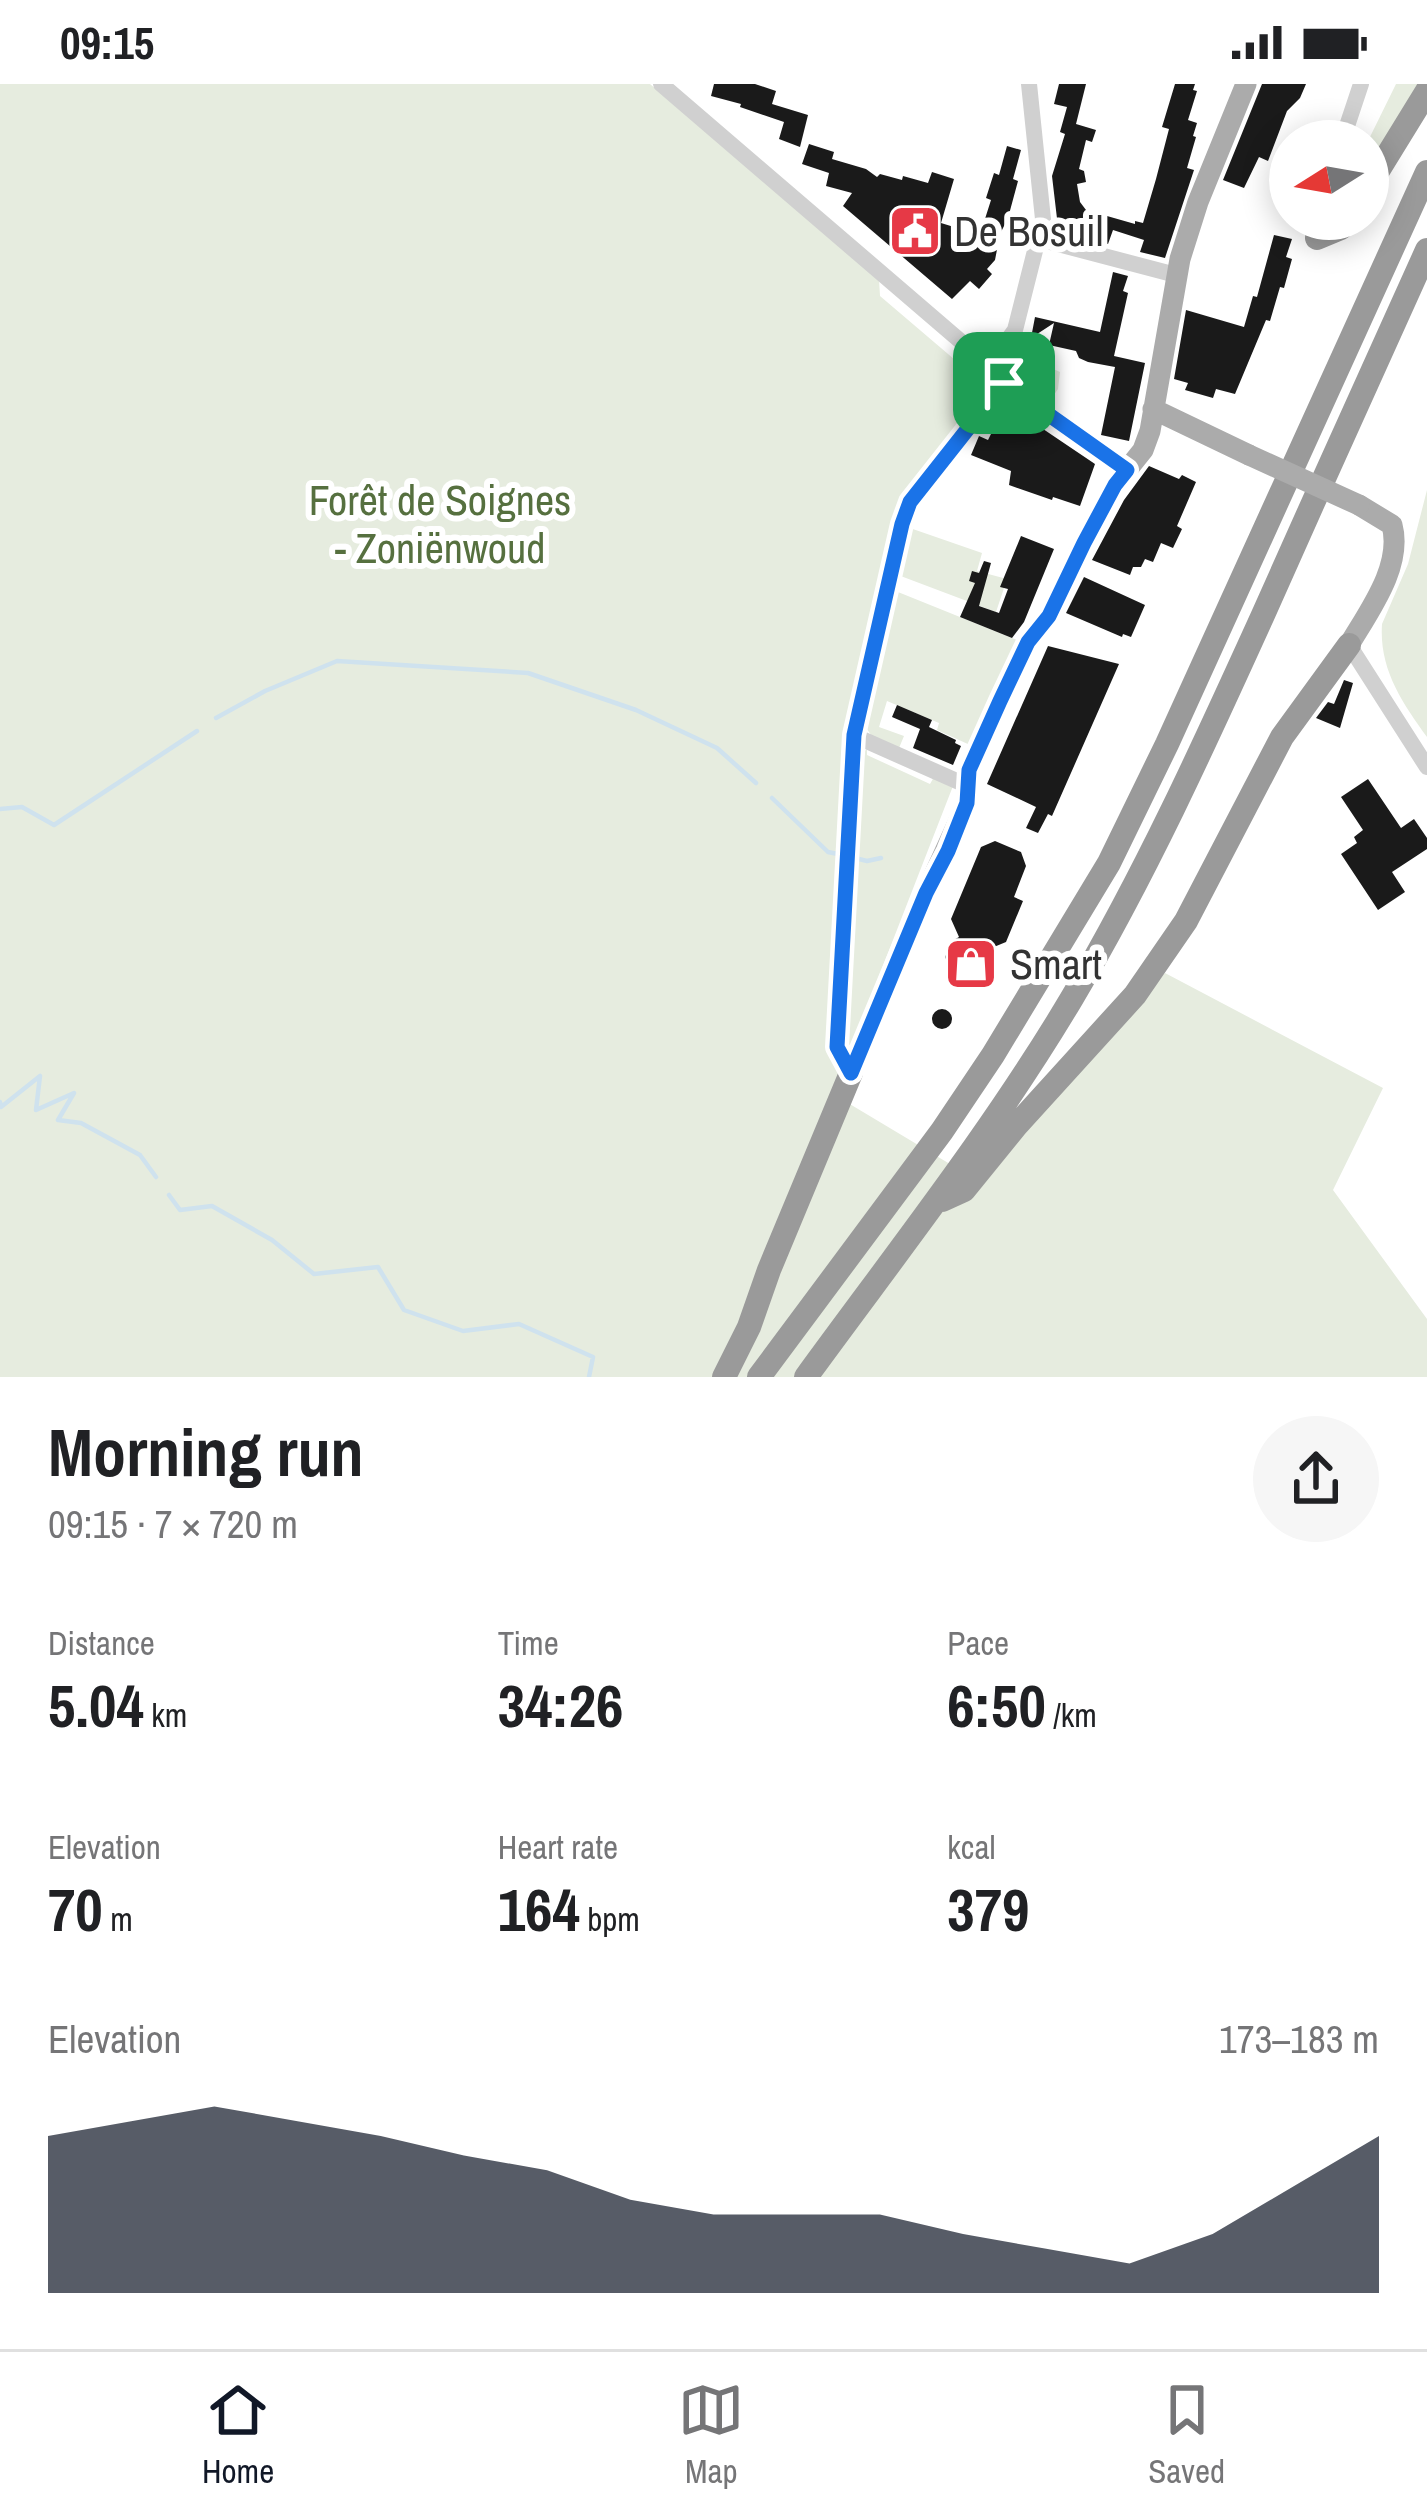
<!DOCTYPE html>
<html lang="en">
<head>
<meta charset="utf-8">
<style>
	body { margin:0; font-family:"Archivo Narrow",sans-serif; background:#f6f6f6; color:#202124; height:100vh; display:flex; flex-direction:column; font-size:45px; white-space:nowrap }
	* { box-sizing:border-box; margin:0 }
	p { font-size:39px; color:#757577 }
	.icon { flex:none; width:66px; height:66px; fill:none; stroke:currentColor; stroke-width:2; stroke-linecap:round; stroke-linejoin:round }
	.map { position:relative; height:1293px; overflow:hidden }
	.side { display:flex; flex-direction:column; background:#fff; flex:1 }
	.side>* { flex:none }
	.needle { width:78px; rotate:259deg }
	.tools { position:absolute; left:1269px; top:36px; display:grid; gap:24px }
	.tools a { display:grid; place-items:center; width:120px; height:120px; border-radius:50%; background:#fff; box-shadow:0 6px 30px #0003; font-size:60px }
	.pin { position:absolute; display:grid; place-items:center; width:102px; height:102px; color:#fff; margin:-51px; border-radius:24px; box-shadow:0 6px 18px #0006 }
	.round { display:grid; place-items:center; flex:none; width:126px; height:126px; border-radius:63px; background:#f6f6f6 }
	.head { display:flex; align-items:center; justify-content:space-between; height:204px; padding:0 48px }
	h1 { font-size:66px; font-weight:700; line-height:90px }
	.metrics { display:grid; grid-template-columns:repeat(3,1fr); gap:18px; height:204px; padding:12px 48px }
	.metrics div { display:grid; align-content:center }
	.metrics b { font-size:60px; font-weight:700 }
	.metrics small { font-size:33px; font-weight:400 }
	.metrics p { font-size:33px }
	.chart { height:336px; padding:24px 48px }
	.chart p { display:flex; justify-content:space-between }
	.chart svg { width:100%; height:216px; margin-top:12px; fill:#111827; opacity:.7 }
	.status { display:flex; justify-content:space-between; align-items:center; height:84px; padding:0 60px; background:#fff; direction:ltr }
	.status svg { height:33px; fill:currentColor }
	.menu { display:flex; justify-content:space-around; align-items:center; height:168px; border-top:3px solid #e0e0e0; background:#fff; font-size:33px; color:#757577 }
	.menu a { display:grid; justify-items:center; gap:6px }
	.menu .selected { color:#111827 }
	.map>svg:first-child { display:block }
	.green { fill:#e6ecdf }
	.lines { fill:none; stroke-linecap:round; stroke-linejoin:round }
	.stream { stroke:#cfe2ee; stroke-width:4.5 }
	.building { fill:#1a1a1a }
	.minor { stroke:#d0d0d0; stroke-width:16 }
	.major { stroke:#ababab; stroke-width:21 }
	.highway { stroke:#9a9a9a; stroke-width:24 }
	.major-bridge { stroke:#ababab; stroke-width:21 }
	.route-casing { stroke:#fff; stroke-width:24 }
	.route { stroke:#1a73e8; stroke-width:15 }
	.labels { text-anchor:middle; stroke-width:12; stroke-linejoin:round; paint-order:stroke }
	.poi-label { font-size:42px; fill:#333; stroke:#fff; text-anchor:start }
	.park-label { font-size:42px; fill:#56703f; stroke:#fff }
</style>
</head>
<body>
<div class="status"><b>09:15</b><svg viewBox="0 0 49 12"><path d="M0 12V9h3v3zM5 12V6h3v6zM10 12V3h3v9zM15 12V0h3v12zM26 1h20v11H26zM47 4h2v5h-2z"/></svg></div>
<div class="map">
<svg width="1427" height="1293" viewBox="0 0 1427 1293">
	<rect width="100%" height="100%" fill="#fff"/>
	<path class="green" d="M 0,0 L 650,0 L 879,195 L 880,212 L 975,293 L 981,292 L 979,278 L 987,284 L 995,305 L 901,417 L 869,541 L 849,641 L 860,671 L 867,665 L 867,671 L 930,700 L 934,693 L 953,702 L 833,1010 L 980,1098 L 1165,889 L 1383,1004 L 1333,1106 L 1427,1235 L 1427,1293 L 0,1293 Z
		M 1396,0 L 1419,0 L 1368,86 L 1368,57 Z
		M 1031,275 L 1060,288 L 1058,305 L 1051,315 L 1027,294 Z
		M 1427,406 L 1427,653 C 1402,618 1379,585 1382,540 L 1408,480 Z
		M 907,443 L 982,469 L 977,487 L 1007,495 L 996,528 L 898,491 Z
		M 893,506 L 1017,556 L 970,661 L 937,646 L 939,639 L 887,617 L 879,643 L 904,652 L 899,664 L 871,651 L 863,639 Z"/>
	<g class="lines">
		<path class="stream" d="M 216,634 L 265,607 L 337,577 L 528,589 L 636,626 L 717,664 L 756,699
			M 772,714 L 828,768 L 838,770
			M 0,725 L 22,723 L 54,741 L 197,647
			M 855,774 L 867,777 L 881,774
			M 0,1018 L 1,1023 L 40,992 L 36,1026 L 74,1009 L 58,1036 L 81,1039 L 140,1071 L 156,1093
			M 169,1111 L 180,1126 L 212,1122 L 272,1156 L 314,1190 L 378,1183 L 404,1226 L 463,1247 L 519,1240 L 593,1273 L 589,1293"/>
	</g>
	<path class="building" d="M 714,0 L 755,0 L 776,7 L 772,20 L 808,31 L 800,63 L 779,55 L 784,38 L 740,23 L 741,20 L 711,12 Z
		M 1059,0 L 1086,0 L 1076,40 L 1096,46 L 1092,58 L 1086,56 L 1079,85 L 1084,87 L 1086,98 L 1077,100 L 1080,118 L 1086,126 L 1135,140 L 1135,137 L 1143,139 L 1156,95 L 1169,45 L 1162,43 L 1175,0 L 1195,0 L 1193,6 L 1197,7 L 1188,36 L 1197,39 L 1193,52 L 1196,53 L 1187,84 L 1194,86 L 1165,174 L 1140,168 L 1144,156 L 1113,146 L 1108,160 L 1063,148 L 1058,143 L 1052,92 L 1065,50 L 1060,48 L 1067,23 L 1054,20 Z
		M 1262,0 L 1306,0 L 1300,14 L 1287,27 L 1268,77 L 1259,73 L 1244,104 L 1223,96 Z
		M 809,60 L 834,68 L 832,75 L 866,85 L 877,93 L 880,90 L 902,96 L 903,92 L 928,99 L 932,88 L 954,95 L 941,139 L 954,143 L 963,155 L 977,160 L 991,116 L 986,114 L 994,89 L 999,91 L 1007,62 L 1021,66 L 1013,95 L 1018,97 L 1008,134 L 1000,150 L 995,176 L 987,185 L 992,190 L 979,205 L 970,197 L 952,215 L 843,122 L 852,109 L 826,102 L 829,89 L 802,80 Z
		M 1274,151 L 1292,155 L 1286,173 L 1292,175 L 1284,204 L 1280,203 L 1270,237 L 1266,236 L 1235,310 L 1216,305 L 1213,314 L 1185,306 L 1188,299 L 1174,295 L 1186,226 L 1244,243 L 1253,212 L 1257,213 Z
		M 1113,188 L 1128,192 L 1123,207 L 1128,209 L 1114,272 L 1145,279 L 1129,357 L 1101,351 L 1115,283 L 1088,278 L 1079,274 L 1076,267 L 1049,261 L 1054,239 L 1031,254 L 1035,233 L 1100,248 Z
		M 1006,320 L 1095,380 L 1080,422 L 1053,413 L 1052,416 L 1009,401 L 1011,387 L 971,371 L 979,352 L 988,356 Z
		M 1149,382 L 1179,395 L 1182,391 L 1196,398 L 1177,442 L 1182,445 L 1173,464 L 1161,459 L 1153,478 L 1145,475 L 1141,483 L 1133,483 L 1130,491 L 1092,476 L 1124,416 Z
		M 1021,452 L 1054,465 L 1024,538 L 1012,554 L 960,533 L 975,499 L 969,497 L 972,487 L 979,489 L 984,477 L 991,479 L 979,522 L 999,529 L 1008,505 L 1000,503 Z
		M 1084,493 L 1145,521 L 1131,553 L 1123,550 L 1122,553 L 1066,529 Z
		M 1048,562 L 1119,580 L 1052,732 L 1048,730 L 1038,749 L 1026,744 L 1036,723 L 987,700 Z
		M 1344,596 L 1353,599 L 1340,644 L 1316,634 L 1328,618 L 1334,620 Z
		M 897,621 L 932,636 L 929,643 L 956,656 L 955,659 L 961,662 L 953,681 L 913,664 L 920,645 L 892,633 Z
		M 1368,695 L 1401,744 L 1414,735 L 1427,754 L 1427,765 L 1392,788 L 1405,808 L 1378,826 L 1341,770 L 1357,759 L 1354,753 L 1363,746 L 1341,713 Z
		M 995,757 L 1021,768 L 1026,782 L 1014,813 L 1023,817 L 1006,858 L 989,865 L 991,873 L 984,889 L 968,896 L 959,894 L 952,889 L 945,873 L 952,857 L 959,853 L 951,835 L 981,763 Z
		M932 935a10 10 0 1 1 20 0a10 10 0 1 1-20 0Z"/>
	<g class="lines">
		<path class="minor" d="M 661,0 L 965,261 L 979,270 L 996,272
			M 1342,57 L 1361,0
			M 1039,155 L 1176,191
			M 996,272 L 1015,246 L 1043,135 L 1029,0
			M 1004,299 L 1127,386
			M 1349,561 L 1427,683
			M 853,651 L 968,702
			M 851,989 L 837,963 L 853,651 L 902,439 L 910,418 L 1004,299"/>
		<path class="major" d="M 1153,325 L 1249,371
			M 1349,561 C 1369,527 1403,482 1392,441 L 1359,421
			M 851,989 L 926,809 L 967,719 L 969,686 L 1000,617 L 1027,558 L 1049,531 L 1083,459 L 1115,401 L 1143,366 L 1150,347 L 1180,175 L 1198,118 L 1246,0"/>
		<path class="highway" d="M 1368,103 L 1427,7
			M 1317,154 L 1341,144 L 1348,135
			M 942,1116 L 964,1106 L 1016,1042 L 1135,911 L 1186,837 L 1282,653 L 1349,561
			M 724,1293 L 749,1243 L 769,1186 L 851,989
			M 759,1293 L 942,1047 L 993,971 L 1109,779 L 1167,660 L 1427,88
			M 806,1293 C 897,1168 993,1047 1072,914 C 1145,791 1204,661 1263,531 C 1317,409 1372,288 1427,166"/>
		<path class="major-bridge" d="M 1249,371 L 1359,421"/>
	</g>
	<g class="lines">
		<g class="route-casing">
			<path id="route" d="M 1004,299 L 1127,386 L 1115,401 L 1084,459 L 1049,532 L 1028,558 L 1000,617 L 969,686 L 967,719 L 948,767 L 926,809 L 851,989 L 837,963 L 854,651 L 902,440 L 910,418 Z"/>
		</g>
		<use href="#route" class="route"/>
	</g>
	<defs>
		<g id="civic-square" transform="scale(2.7)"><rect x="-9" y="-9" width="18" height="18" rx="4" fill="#e63946" stroke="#fff"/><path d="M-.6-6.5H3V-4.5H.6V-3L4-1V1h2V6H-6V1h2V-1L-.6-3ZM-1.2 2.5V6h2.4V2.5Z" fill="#fff"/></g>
		<g id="shop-square" transform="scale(2.7)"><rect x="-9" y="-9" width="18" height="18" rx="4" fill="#e63946" stroke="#fff"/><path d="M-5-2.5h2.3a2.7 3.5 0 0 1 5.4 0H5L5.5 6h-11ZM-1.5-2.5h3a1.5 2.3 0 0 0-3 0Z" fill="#fff"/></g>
	</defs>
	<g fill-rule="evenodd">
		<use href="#civic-square" x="915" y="147"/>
		<use href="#shop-square" x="971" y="880"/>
	</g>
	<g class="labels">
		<g class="poi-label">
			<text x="954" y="162">De Bosuil</text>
			<text x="1010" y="895">Smart</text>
		</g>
		<g class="park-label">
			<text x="440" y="431">Forêt de Soignes<tspan x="440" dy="48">- Zoniënwoud</tspan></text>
		</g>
	</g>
</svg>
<div class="tools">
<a><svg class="needle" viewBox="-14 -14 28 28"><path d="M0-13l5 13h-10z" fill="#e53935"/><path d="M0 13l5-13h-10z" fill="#757577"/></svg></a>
</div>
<div class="pin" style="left:1004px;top:299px;background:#1e9e55"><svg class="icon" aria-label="arrive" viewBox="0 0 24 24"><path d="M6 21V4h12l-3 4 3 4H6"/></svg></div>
</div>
<section class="side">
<div class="head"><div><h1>Morning run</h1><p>09:15 · 7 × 720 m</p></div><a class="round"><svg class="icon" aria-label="share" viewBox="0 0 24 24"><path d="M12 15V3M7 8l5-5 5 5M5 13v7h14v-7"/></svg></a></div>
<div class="metrics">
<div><p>Distance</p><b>5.04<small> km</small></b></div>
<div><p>Time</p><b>34:26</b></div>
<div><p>Pace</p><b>6:50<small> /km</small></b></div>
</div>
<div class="metrics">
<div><p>Elevation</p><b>70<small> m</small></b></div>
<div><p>Heart rate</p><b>164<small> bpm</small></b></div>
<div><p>kcal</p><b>379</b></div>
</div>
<div class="chart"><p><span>Elevation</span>173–183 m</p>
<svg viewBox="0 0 160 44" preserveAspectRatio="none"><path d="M0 44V12L10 9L20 6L30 9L40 12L50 16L60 19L70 25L80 28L90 28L100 28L110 32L120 35L130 38L140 32L150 22L160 12V44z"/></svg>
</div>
</section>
<nav class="menu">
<a class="selected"><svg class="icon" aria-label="home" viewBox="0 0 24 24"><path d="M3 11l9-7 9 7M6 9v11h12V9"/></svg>Home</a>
<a><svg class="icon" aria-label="map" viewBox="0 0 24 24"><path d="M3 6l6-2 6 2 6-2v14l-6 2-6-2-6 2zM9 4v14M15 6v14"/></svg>Map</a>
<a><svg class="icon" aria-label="saved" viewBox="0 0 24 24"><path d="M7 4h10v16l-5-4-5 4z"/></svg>Saved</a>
</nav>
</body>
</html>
